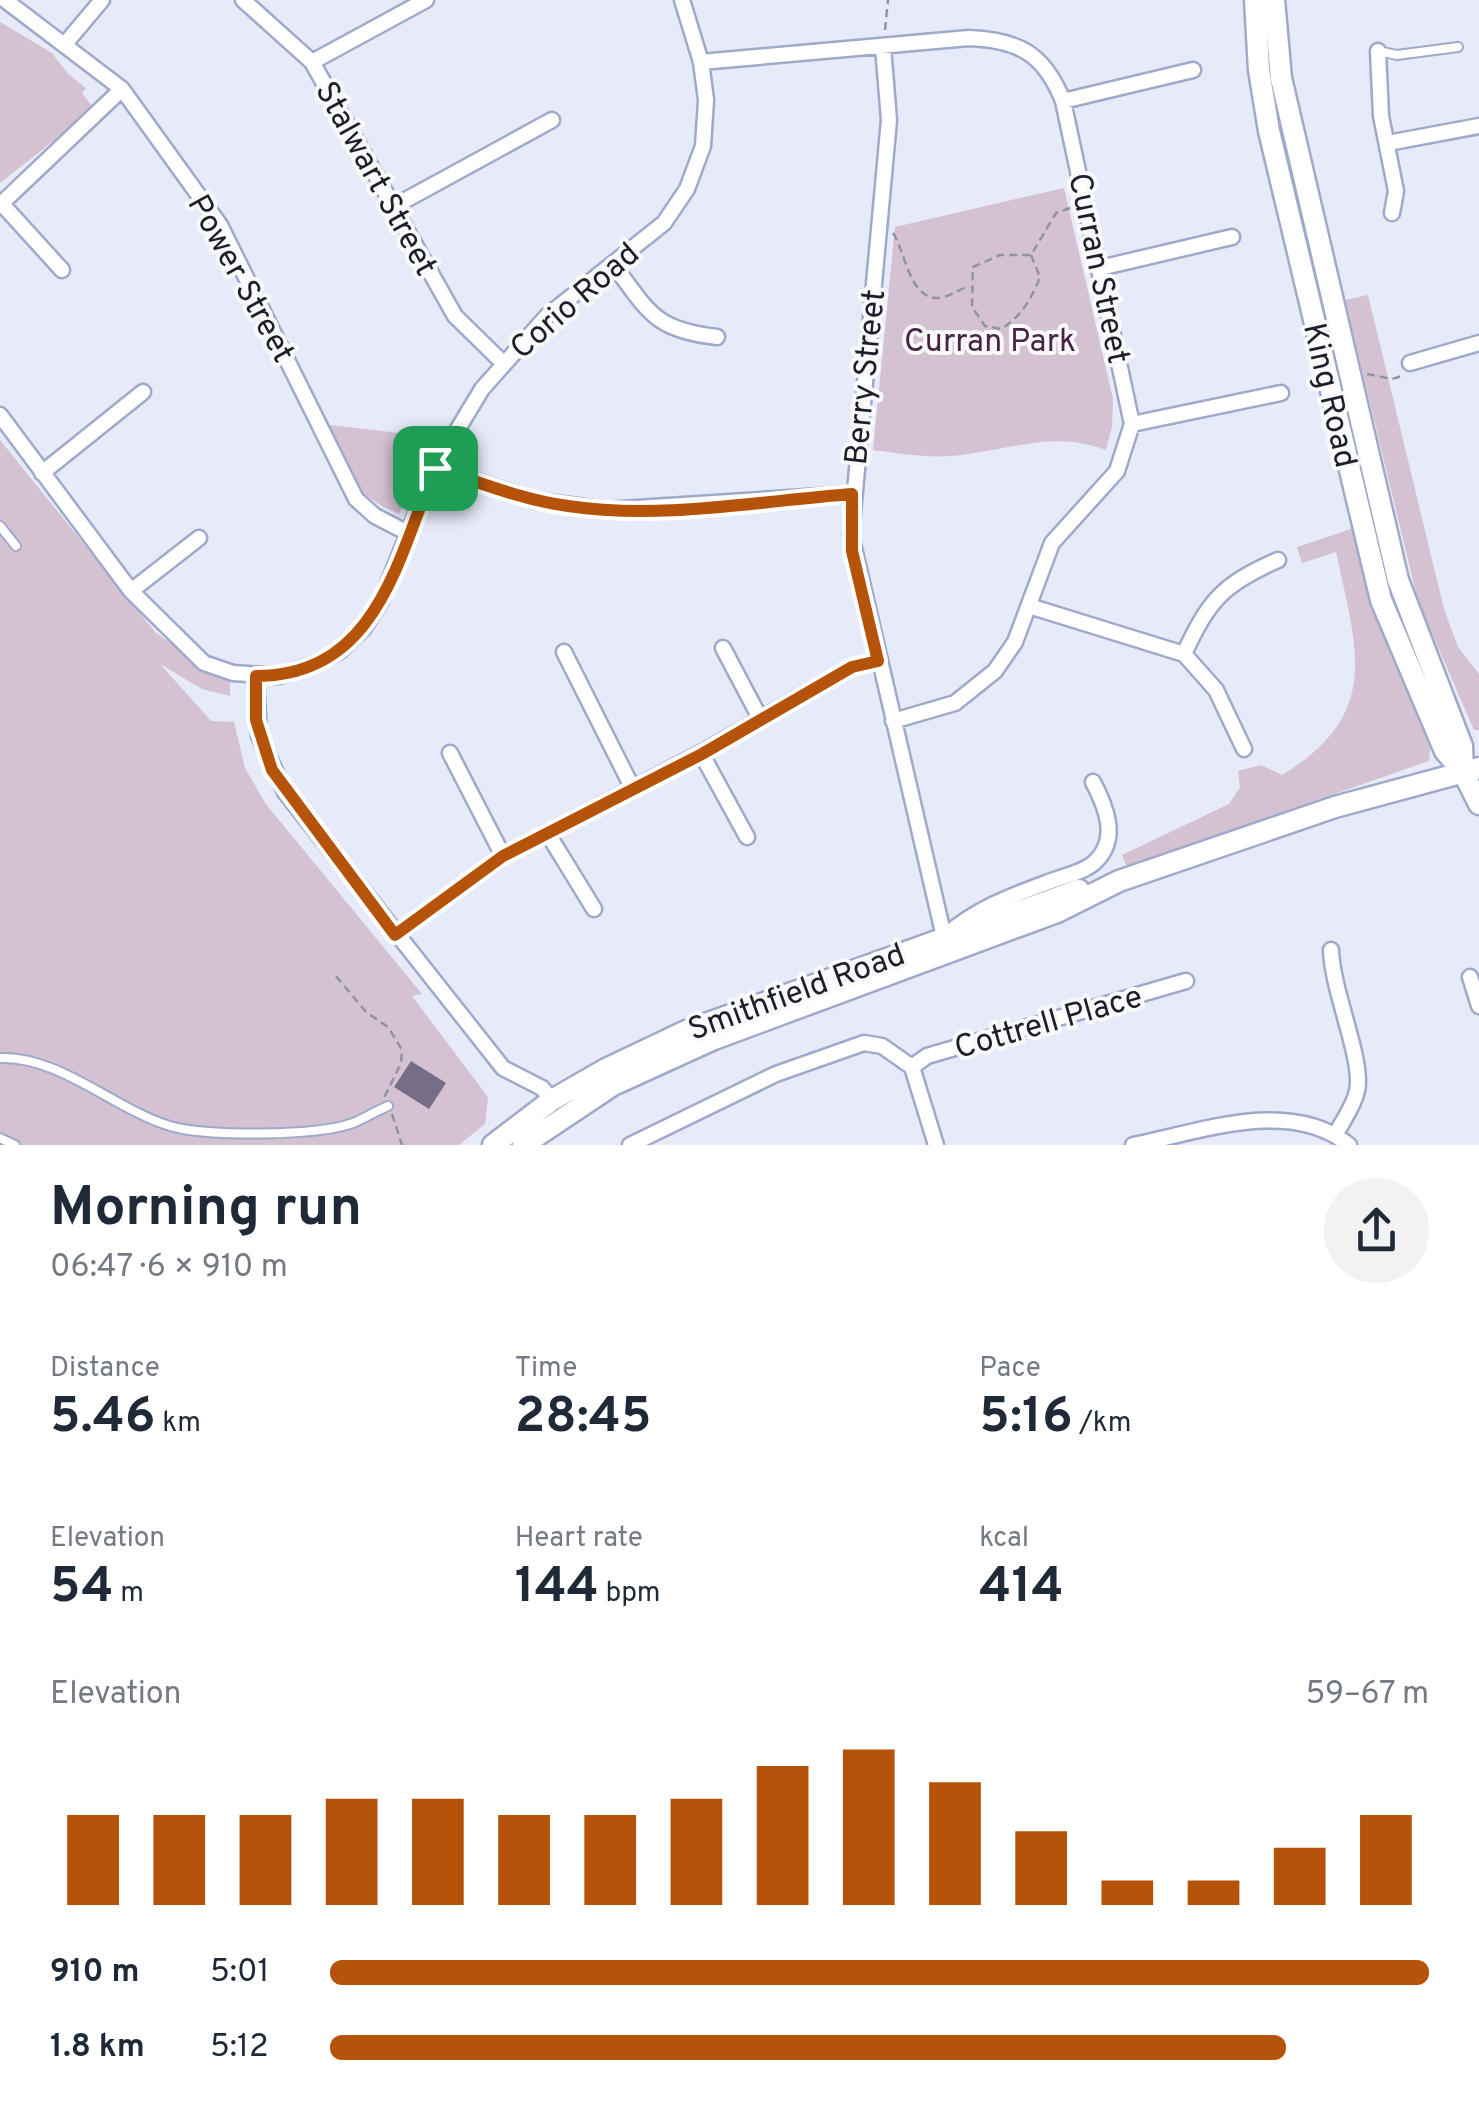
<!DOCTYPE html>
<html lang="en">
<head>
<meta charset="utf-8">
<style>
	body { margin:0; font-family:Overpass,sans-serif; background:#f2f2f3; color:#1f2937; height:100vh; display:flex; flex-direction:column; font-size:38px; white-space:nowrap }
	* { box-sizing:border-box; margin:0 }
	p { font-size:32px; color:#747a83 }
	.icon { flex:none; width:55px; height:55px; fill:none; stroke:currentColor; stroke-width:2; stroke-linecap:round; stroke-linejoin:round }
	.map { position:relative; height:1145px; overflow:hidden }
	.drawer { display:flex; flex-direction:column; background:#fff; flex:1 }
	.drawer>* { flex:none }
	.pin { position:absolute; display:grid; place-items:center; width:85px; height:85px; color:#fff; margin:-42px; border-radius:20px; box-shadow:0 5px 15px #0006 }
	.round { display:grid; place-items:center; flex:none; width:105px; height:105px; border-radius:52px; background:#f2f2f3 }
	.overview { display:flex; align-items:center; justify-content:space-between; height:170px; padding:0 50px }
	h1 { font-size:55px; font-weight:700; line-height:75px }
	.figures { display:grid; grid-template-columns:repeat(3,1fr); gap:15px; height:170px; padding:10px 50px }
	.figures div { display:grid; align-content:center }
	.figures b { font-size:50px; font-weight:700 }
	.figures small { font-size:28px; font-weight:400 }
	.figures p { font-size:28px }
	.chart { height:280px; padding:20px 50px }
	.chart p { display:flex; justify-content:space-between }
	.chart svg { width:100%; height:180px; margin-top:10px; stroke:#b45309; stroke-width:6 }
	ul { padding:0 50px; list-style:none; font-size:32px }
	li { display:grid; grid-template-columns:160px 120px 1fr; align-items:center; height:75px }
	li i { height:25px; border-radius:12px; background:#b45309 }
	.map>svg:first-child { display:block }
	.green { fill:#d4c1d1 }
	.building { fill:#766d87 }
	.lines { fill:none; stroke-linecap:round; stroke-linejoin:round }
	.service-casing { stroke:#9faaca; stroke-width:12 }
	.minor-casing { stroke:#9faaca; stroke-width:19 }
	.secondary-casing { stroke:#9faaca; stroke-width:25 }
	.path { stroke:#9094a1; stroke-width:2.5; stroke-dasharray:8 5; stroke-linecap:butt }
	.service { stroke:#fff; stroke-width:8 }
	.minor { stroke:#fff; stroke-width:14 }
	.secondary { stroke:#fff; stroke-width:20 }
	.route-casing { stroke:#fff; stroke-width:20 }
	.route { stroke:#b45309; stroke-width:12 }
	.labels { text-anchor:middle; stroke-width:8; stroke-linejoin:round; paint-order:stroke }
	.street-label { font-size:32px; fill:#1b1f2b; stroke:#f9f9f9 }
	.park-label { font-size:32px; fill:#472444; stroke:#f9f9f9 }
</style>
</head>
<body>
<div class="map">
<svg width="1479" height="1145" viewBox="0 0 1479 1145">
	<rect width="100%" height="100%" fill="#e7ebf9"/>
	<path class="green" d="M 0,22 L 52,53 L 68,74 L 86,88 L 82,93 L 94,109 L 0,183 Z
		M 1064,188 L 1113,399 L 1112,427 L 1106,450 C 1051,429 1006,452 951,456 C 926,458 898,453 873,450 L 895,227 Z
		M 1368,295 L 1444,609 L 1458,647 L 1479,674 L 1479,730 L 1474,730 L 1418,601 L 1345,300 Z
		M 330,425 L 434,437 L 399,514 C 348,493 350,473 330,425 Z
		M 0,440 L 155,632 L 218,678 L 230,679 L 230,696 L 202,689 L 160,664 L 211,721 L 234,722 L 245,768 L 265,803 L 422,994 L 412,996 L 488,1097 L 485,1124 L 459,1145 L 0,1145 Z
		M 1354,528 L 1431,741 L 1429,761 L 1127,867 L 1122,855 L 1229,804 L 1240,787 L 1238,771 L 1261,765 L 1282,775 C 1382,715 1357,650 1336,552 L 1302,563 L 1297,547 Z"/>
	<path class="building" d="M 411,1061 L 446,1083 L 429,1109 L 394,1087 Z"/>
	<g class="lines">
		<g class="service-casing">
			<path id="service" d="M 1378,51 L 1397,55 L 1458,47
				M 0,526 L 16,546
				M 0,1058 C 58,1055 116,1110 170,1126 C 206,1137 318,1136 353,1123 C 365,1118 376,1111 388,1106
				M 0,1138 L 15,1145"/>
		</g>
		<g class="minor-casing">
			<path id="minor" d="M 5,0 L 122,89 L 220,225 L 356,499 L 375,516 L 408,533
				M 243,0 L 312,62 L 455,316 L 502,362
				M 65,44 L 102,0
				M 883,47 L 889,120 L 851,535 L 944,937 C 974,910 1008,897 1046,883 C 1060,877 1084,873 1096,861 C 1119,838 1106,807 1093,782
				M 1378,51 L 1381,116 L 1396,191 L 1392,213
				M 312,62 L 426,0
				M 701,62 L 969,38 C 1018,40 1044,53 1063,101 L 1132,424 L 1117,471 L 1052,543 L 1015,642 L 995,671 L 955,703 L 893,721
				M 1063,101 L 1193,70
				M 1388,143 L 1479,126
				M 2,204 L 62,270
				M 0,205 L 122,89
				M 391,208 L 552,120
				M 613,264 C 649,312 654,330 717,337
				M 1100,268 L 1232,237
				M 1410,363 L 1479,343
				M 0,415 L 131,591 L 204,663 L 233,673 L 279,676 L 318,663 L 340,651 L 364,628 L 381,601 L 435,467 L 482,389 L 547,316 L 664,223 L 687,189 L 703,146 L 706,100 L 701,62 L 682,0
				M 1132,424 L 1281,393
				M 435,467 L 533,500 L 606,510 L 852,494
				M 42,473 L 143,392
				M 131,591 L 199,538
				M 1029,606 L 1184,654 L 1216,690 L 1244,749
				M 723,648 L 761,720
				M 564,652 L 633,789
				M 1184,654 C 1209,600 1223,584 1278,560
				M 256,676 L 259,736 L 285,792 L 503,1068 L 542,1088 L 552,1100
				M 450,753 L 503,856
				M 701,753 L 747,837
				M 548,834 L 594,909
				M 395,935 L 503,856 L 701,753 L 852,667 L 877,661
				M 1331,950 C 1332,991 1364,1061 1357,1091 C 1354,1106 1343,1120 1336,1134
				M 1470,977 L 1479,1006
				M 912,1067 L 927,1056 L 1186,981
				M 630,1145 L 776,1074 L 864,1043 L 882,1046 L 912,1067 L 936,1145
				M 1133,1145 C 1200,1132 1290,1097 1349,1145"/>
		</g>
		<g class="secondary-casing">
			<path id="secondary" d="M 1255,0 L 1259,70 L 1269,131 L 1381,600 L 1445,751 L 1463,772 L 1479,804
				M 1274,0 L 1281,78 L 1398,580 L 1462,746 L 1463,772
				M 493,1145 L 552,1100 L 606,1069 L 686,1031 L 1079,890
				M 523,1145 L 613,1085 L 714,1039 L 1057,912 L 1119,881 L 1335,807 L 1479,768"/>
		</g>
		<path class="path" d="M 885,30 L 888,0
			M 893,233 C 905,250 909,299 938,298 C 949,297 960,289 969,286
			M 1031,255 L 1040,277 C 1032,298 1021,317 1001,329 L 985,326 L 972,307 L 973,267 L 1000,255 L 1031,255 L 1056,213 L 1070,208
			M 1367,374 L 1392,379 L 1402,376
			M 336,976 L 366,1012 L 388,1027 L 402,1050 L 401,1063 L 384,1098
			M 392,1114 L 402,1145"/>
		<use href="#service" class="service"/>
		<use href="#minor" class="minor"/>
		<use href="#secondary" class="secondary"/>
	</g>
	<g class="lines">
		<g class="route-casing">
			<path id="route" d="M 435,468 C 479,482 522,500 568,506 C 661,520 759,501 852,494 L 852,551 L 878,661 L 852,667 L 702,754 L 503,856 L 395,935 L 272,770 L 256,720 L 256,676 C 377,676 398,558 435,468 Z"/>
		</g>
		<use href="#route" class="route"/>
	</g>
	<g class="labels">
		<g class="street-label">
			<text transform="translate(377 178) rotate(61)" y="11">Stalwart Street</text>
			<text transform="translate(1100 268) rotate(78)" y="11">Curran Street</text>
			<text transform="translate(242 278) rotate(61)" y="11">Power Street</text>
			<text transform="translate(574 300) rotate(-41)" y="11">Corio Road</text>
			<text transform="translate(864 377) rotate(-84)" y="11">Berry Street</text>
			<text transform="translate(1331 395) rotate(77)" y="11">King Road</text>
			<text transform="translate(796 991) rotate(-20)" y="11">Smithfield Road</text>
			<text transform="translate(1048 1021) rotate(-16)" y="11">Cottrell Place</text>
		</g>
		<g class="park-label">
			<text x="990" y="351">Curran Park</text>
		</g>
	</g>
</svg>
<div class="pin" style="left:435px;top:468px;background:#1e9e55"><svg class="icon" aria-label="arrive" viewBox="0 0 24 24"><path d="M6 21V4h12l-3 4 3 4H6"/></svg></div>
</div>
<section class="drawer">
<div class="overview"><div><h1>Morning run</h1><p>06:47 · 6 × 910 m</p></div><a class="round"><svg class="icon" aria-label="share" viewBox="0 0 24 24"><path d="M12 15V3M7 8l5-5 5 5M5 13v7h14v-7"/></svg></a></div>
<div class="figures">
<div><p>Distance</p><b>5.46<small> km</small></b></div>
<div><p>Time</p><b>28:45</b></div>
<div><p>Pace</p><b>5:16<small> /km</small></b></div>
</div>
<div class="figures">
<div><p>Elevation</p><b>54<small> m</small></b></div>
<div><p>Heart rate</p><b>144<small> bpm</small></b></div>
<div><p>kcal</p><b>414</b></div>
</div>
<div class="chart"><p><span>Elevation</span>59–67 m</p>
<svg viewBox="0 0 160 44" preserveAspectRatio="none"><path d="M5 44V22M15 44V22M25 44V22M35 44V18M45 44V18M55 44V22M65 44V22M75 44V18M85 44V10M95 44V6M105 44V14M115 44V26M125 44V38M135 44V38M145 44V30M155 44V22"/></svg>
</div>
<ul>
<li><b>910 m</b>5:01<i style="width:100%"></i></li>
<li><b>1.8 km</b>5:12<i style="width:87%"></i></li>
</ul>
</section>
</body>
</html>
